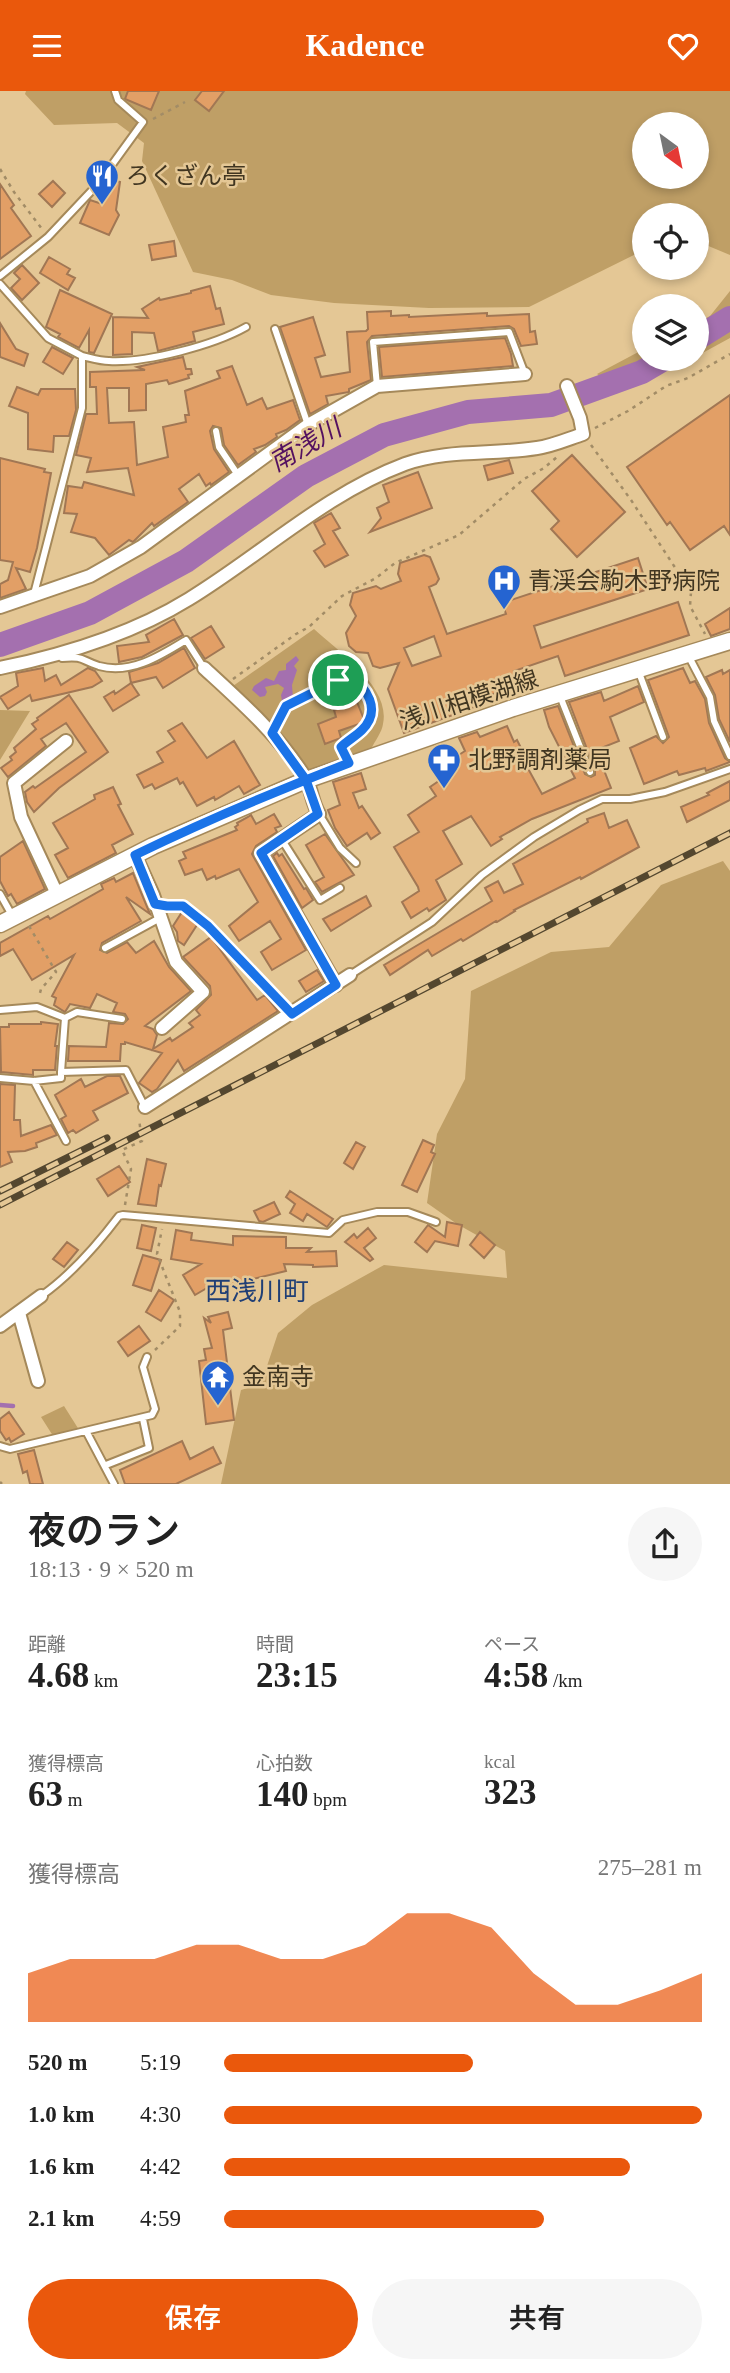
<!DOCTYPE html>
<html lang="ja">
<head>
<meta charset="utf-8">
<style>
	body { margin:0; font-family:"Times New Roman","Noto Sans JP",serif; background:#f6f6f6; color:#222; height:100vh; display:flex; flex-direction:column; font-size:26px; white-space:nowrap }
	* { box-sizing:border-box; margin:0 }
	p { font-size:23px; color:#767676 }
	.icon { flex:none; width:38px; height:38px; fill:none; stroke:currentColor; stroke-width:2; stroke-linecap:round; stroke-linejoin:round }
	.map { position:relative; height:1393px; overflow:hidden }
	.drawer { display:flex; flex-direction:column; background:#fff; flex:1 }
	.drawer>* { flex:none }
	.needle { width:46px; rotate:147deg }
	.fabs { position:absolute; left:632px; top:21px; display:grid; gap:14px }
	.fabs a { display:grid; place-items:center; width:77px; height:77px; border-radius:50%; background:#fff; box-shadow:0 4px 10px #0003; font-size:35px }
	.pin { position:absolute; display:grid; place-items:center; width:60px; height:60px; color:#fff; margin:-30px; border:4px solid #fff; border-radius:50%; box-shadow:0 2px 7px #0007 }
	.round { display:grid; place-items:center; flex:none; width:74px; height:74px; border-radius:37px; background:#f6f6f6 }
	.overview { display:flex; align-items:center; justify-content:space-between; height:119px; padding:0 28px }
	h1 { font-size:38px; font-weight:600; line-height:52px }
	.metrics { display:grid; grid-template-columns:repeat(3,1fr); gap:10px; height:119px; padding:7px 28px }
	.metrics div { display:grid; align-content:center }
	.metrics b { font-size:35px; font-weight:600 }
	.metrics small { font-size:19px; font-weight:400 }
	.metrics p { font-size:19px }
	.chart { height:196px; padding:14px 28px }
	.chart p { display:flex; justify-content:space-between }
	.chart svg { width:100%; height:126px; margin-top:7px; fill:#ea580c; opacity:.7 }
	.button { display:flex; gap:14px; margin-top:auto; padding:14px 28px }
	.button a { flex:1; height:80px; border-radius:42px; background:#ea580c; color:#fff; font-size:28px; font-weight:600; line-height:80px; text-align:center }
	.button a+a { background:#f6f6f6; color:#222 }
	ul { padding:0 28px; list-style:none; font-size:23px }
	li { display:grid; grid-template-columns:112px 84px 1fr; align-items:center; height:52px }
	li i { height:18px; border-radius:9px; background:#ea580c }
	header { display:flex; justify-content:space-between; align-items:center; height:91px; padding:0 28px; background:#ea580c; color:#fff; font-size:32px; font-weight:600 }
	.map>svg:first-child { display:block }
	.green { fill:#bf9f66; fill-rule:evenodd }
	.water { fill:#a470af }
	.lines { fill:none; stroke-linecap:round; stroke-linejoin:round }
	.stream { stroke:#a470af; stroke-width:4.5 }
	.river { stroke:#a470af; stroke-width:24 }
	.building { fill:#e29f66; stroke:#a17754; stroke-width:2; fill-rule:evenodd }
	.service-casing { stroke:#a5895a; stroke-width:10 }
	.minor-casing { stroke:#a5895a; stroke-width:16 }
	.secondary-casing { stroke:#a5895a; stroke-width:19 }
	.path { stroke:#a28c66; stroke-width:2.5; stroke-dasharray:3.5 5; stroke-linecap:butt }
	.service { stroke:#fff; stroke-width:6 }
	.minor { stroke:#fff; stroke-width:12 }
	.secondary { stroke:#fff; stroke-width:16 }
	.rail-casing { stroke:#54472f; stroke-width:7 }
	.rail { stroke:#e4c795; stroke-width:4.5; stroke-dasharray:13; stroke-linecap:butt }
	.route-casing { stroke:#fff; stroke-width:14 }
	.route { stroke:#1a73e8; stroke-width:9 }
	.labels { text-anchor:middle; stroke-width:5; stroke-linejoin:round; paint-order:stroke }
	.poi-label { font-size:24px; fill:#413621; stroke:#e4c795; text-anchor:start }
	.street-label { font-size:24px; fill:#413621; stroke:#e4c795 }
	.water-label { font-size:26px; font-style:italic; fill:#541160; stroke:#e4c795 }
	.neighbourhood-label { font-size:26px; fill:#203f75; stroke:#e4c795 }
</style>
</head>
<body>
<header><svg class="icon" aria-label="menu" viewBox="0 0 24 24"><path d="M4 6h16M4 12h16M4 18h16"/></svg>Kadence<svg class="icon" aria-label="heart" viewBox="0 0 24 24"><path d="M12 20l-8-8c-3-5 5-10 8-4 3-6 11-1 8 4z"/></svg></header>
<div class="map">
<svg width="730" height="1393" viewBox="0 0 730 1393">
	<rect width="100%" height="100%" fill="#e4c795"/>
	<path class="green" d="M 26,0 L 730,0 L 730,164 L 706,154 L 697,155 L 696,124 L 644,124 L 644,159 L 529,216 L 429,217 L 334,212 L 271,204 L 232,189 L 193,181 L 142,70 L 144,52 L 117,32 L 54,34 L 25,3 ZM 644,33 L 696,33 L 696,86 L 644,86 Z
		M 730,200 L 730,247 L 697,265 L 697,232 L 710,225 Z
		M 644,258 L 644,268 L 692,268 L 674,277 L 617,297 L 597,283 Z
		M 314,538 C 338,560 391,596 383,633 C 382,641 375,650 371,658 L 306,682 L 277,640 L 233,595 Z
		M 0,619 L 30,620 L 0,669 Z
		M 723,770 L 730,780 L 730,1393 L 221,1393 L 241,1299 L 261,1293 L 278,1242 L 312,1214 L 384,1174 L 507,1187 L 505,1160 L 457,1133 L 427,1112 L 437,1043 L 465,988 L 471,900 L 551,861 L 609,856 L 661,794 Z
		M 64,1315 L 81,1342 L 55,1348 L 41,1326 Z"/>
	<path class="water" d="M 296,565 L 299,569 L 294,575 L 297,579 L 292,594 L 293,607 L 282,610 L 281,604 L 284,597 L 278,593 L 265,596 L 267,601 L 265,605 L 260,606 L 252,599 L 254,595 L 266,587 L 274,590 L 279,580 L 286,579 L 286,573 Z"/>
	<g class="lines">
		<path class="stream" d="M 0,1314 L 13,1315"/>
		<path class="river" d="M 696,248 L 730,227
			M 0,554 L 90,522 L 186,470 L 306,385 L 384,344 L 468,321 L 551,314 L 642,281 L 664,268"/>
	</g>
	<path class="building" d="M 128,0 L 159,0 L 151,19 L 125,8 Z
		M 202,0 L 224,0 L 209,20 L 195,9 Z
		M 109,88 L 120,91 L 116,119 L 119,124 L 109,144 L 80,132 L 90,109 L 102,113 L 106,92 Z
		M 53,90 L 65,102 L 52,116 L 39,103 Z
		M 0,93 L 14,114 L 11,117 L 31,145 L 0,168 Z
		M 174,150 L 176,165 L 152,169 L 149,154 Z
		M 49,166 L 70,178 L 67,183 L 75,187 L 68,199 L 40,182 Z
		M 22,174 L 39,192 L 22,209 L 11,197 L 20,188 L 14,182 Z
		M 210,195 L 216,218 L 220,217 L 224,233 L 193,241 L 195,250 L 158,260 L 154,242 L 132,241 L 132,263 L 113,264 L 113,226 L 148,227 L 142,218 L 159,207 L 160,209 L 191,202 L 191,200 Z
		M 60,199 L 112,223 L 94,262 L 89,261 L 89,239 L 79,257 L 58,246 L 60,243 L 46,236 Z
		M 391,220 L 391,225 L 409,224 L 409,226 L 487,222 L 487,225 L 529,223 L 530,241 L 535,240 L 537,253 L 521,255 L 514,238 L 509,235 L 372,245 L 367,251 L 371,289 L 349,298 L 349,301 L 326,305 L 328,313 L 310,323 L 280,236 L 313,226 L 325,264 L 315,267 L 321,286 L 350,281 L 347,241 L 366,240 L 368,238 L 367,221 Z
		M 0,232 L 16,258 L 28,263 L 24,275 L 0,266 Z
		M 505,247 L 511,263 L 513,275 L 382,286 L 379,256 Z
		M 52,256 L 73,267 L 63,283 L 43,271 Z
		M 183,266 L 186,278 L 191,278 L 192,283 L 188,284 L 189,287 L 169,293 L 167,289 L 146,293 L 146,319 L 129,320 L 129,297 L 107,297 L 109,332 L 134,331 L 137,374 L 168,366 L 163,336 L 186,331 L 185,324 L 189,324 L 185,300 L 220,287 L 217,280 L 232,275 L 247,314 L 262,307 L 267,318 L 293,309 L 300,329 L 286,339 L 276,343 L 277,346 L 265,354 L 254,358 L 256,361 L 238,374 L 224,354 L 221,337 L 213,335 L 210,340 L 214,358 L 229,381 L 211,394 L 210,392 L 206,395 L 199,383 L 179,398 L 188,411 L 154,435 L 152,432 L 133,451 L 129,449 L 109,464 L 95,447 L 71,441 L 77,423 L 64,422 L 68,395 L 82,397 L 84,391 L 134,404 L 128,377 L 87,381 L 91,367 L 76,364 L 86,323 L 97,323 L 96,296 L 90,296 L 90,281 L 145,279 L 137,276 Z
		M 17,296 L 38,304 L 41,298 L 75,298 L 76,319 L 69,345 L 54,345 L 53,361 L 28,358 L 28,322 L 9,315 Z
		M 730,304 L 730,444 L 724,435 L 690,459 L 670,431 L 667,434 L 627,376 Z
		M 572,364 L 625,421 L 577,466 L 551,438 L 559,430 L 532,400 Z
		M 0,367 L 45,378 L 44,381 L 51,382 L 37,457 L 30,481 L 16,477 L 26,498 L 0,507 L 0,493 L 8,489 L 13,471 L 0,469 Z
		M 509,369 L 513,382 L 488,389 L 484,375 Z
		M 418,381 L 432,417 L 370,441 L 381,427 L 377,417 L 389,411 L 383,394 Z
		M 331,422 L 340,437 L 333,440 L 348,464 L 325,476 L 314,460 L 325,453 L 314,432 Z
		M 424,464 L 430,466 L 439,488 L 436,493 L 429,496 L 447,543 L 506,523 L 502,512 L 638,467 L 648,498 L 534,535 L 541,557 L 678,511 L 689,544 L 565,585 L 558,565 L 514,580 L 519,594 L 485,606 L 485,612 L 404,642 L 388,598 L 399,572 L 380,577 L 373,575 L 368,562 L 356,561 L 349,555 L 346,542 L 356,525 L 350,514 L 353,502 L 376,495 L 381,498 L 401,490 L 398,483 L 400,472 ZM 434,545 L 441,565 L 412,575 L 404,557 Z
		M 730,517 L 730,538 L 711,545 L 705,533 Z
		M 174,528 L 183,544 L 142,566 L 119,571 L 117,555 L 149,551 L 146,544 Z
		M 211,535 L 224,556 L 205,568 L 191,547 Z
		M 184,557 L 195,577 L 163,597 L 156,586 L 131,592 L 139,604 L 113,620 L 104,606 L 114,600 L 115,603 L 131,592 L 129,581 L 158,572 Z
		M 43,577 L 45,590 L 56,584 L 61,594 L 88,577 L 95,580 L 102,590 L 92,596 L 32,610 L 30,604 L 8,618 L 0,606 L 18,595 L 16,582 Z
		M 683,577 L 690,592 L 695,590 L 705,608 L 709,632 L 725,667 L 730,671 L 706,680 L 705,677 L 679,684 L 677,680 L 644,693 L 630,657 L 656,645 L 663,652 L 669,646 L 648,589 Z
		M 722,579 L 723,583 L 730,579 L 730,651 L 719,628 L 715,604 L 706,586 Z
		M 638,595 L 644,611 L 610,626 L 619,650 L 596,659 L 611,697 L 532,728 L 500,746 L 502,748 L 491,755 L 471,725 L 443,740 L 462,773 L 436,789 L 446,809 L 429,820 L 427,817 L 411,827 L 402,811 L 419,800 L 418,796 L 394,756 L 419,741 L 408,724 L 436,705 L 430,696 L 446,685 L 440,676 L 465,660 L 459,647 L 477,641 L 480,646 L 507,635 L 514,651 L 517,649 L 523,661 L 520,663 L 542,703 L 575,687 L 549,636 L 544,619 L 558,615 L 585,683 L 591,686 L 595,684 L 595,679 L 569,611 L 601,601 L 604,610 Z
		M 69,604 L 108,661 L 59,697 L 34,721 L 27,711 L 25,701 L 33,695 L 35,697 L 86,661 L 66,632 L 41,648 L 46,655 L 8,686 L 1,677 L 12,669 L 10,666 L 16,661 L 14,657 L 36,638 L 32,633 L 38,629 L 37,627 Z
		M 357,611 L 365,631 L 339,640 L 341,647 L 325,653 L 318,633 L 336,626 L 334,619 Z
		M 182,632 L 207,667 L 234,650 L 260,694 L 244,703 L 239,695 L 215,709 L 214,706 L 197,715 L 183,691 L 180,693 L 177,687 L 155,698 L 152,693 L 144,697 L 137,684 L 163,671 L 157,661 L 175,650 L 168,640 Z
		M 361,682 L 366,698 L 353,702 L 359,717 L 362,715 L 380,742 L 371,748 L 367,742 L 347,755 L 335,737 L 328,719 L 340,714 L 333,691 Z
		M 730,690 L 730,709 L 687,731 L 681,716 L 709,704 L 707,702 Z
		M 113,696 L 121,713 L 118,714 L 133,743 L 112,754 L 116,762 L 68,787 L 55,764 L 68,757 L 53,732 L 95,708 L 94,704 Z
		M 604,722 L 609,737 L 627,729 L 639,756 L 581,788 L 580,786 L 514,819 L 515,820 L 497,831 L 496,830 L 463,850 L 461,848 L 432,865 L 428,859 L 390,884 L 384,874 L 492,810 L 485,797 L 498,790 L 504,802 L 523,793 L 513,773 L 588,731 L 587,728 Z
		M 274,723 L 281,735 L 275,737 L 277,741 L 256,755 L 252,763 L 306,859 L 272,879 L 261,861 L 281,848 L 270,830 L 239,850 L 229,835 L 258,811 L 239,778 L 216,788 L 215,785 L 207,789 L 202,778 L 185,784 L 179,770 L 186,767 L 183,761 L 237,739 L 235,736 L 238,734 L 237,732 L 248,726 L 251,724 L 256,733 Z
		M 325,743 L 354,784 L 322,801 L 315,791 L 324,786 L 306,754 Z
		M 23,750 L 45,798 L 17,813 L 11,803 L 8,805 L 0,790 L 0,766 Z
		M 277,762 L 279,765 L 282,763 L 304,798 L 306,797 L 313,809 L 302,817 L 273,765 Z
		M 133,782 L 150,823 L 126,806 L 141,830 L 102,852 L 100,859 L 107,862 L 127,851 L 136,862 L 154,850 L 169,876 L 191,900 L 145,935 L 153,938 L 157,944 L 153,958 L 170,947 L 172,950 L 193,936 L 189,932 L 200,924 L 196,919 L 211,904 L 210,895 L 183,866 L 211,846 L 257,909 L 265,904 L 278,920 L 184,980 L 178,969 L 157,998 L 152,1001 L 139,992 L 162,962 L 125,951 L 125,953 L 121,953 L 120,970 L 68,970 L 69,955 L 106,956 L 109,932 L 123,933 L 128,928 L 125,923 L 113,921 L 117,912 L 97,903 L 90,917 L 70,913 L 65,921 L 54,914 L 56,907 L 52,905 L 74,864 L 32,889 L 13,858 L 0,865 L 0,852 L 48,825 L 50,828 L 103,798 L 101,793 L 114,787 L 116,791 Z
		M 366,805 L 371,815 L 331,840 L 323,828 Z
		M 182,821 L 197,834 L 184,854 L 178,850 L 177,841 L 173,835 Z
		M 317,879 L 324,890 L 306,901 L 299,890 Z
		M 41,931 L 58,933 L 55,955 L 57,955 L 55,979 L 33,979 L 33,984 L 1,981 L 0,936 L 9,936 L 9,933 L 41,933 Z
		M 107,985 L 120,985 L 128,1002 L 93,1020 L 98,1029 L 76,1042 L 73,1039 L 68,1042 L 61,1028 L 66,1025 L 55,1004 L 81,988 L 85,996 Z
		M 0,993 L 15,994 L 14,1029 L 20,1029 L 21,1045 L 51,1034 L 57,1044 L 36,1052 L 37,1056 L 25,1060 L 8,1061 L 12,1071 L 0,1076 Z
		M 423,1049 L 434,1054 L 431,1061 L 435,1063 L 417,1101 L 402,1094 Z
		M 356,1051 L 365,1056 L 353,1078 L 344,1072 Z
		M 147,1068 L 166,1073 L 161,1095 L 159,1094 L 156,1115 L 138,1113 Z
		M 119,1075 L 130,1091 L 108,1105 L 97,1088 Z
		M 290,1100 L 333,1128 L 327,1136 L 307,1123 L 303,1130 L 290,1122 L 295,1113 L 286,1106 Z
		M 274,1111 L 280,1123 L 263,1131 L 259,1130 L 254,1120 Z
		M 447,1131 L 462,1134 L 458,1155 L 435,1150 L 427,1161 L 415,1151 L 428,1134 L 445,1146 Z
		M 142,1134 L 156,1137 L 151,1160 L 137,1157 Z
		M 368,1137 L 376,1147 L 364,1157 L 373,1168 L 370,1170 L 345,1151 L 354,1143 L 357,1147 Z
		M 176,1139 L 192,1142 L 191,1149 L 233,1154 L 233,1145 L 286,1146 L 286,1157 L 311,1157 L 307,1161 L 336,1160 L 337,1175 L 313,1176 L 313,1174 L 284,1173 L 286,1180 L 224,1195 L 224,1198 L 207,1197 L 195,1204 L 183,1184 L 201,1173 L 171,1168 Z
		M 480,1141 L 495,1154 L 484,1167 L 470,1154 Z
		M 67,1151 L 78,1159 L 64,1176 L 53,1168 Z
		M 143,1164 L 161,1169 L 151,1200 L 133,1194 Z
		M 159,1199 L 174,1209 L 161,1230 L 146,1221 Z
		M 228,1221 L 232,1237 L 223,1239 L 234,1329 L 206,1333 L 199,1270 L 206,1269 L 204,1258 L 212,1257 L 204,1227 L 211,1232 L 208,1226 Z
		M 139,1235 L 150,1250 L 128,1265 L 118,1251 Z
		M 9,1321 L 24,1343 L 11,1351 L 9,1347 L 6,1349 L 0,1340 L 0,1328 Z
		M 182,1350 L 190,1368 L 213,1356 L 221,1372 L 176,1393 L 125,1393 L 120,1379 Z
		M 34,1359 L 43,1393 L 30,1393 L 27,1380 L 23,1382 L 18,1363 Z"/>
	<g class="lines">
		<g class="service-casing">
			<path id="service" d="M 0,185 L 48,146 L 98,93 L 143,31 L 118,9 L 115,0
				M 0,193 L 48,247 L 82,265 L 82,317 L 34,503
				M 275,238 L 308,334
				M 82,265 C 91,267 100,270 109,270 C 147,272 214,254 246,236
				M 377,295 L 373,251 L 509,241 L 525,283
				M 216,340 L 219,356 L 238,384
				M 688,564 L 710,606 L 714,630 L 730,665
				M 62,567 C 85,565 80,569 99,575 C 130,584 160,565 186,549 L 204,577
				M 638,579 L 663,646
				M 560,605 L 590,681
				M 319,723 L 340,757 L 356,772
				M 282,749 L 320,809 L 340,797
				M 0,803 L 13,826
				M 157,813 L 183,815 L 208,835 L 290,921
				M 105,857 L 160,827
				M 350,884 L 432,831 L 482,784 L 534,746 L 579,719 L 602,708 L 630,708 L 665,701 L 730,678
				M 0,919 L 37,916 L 65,927 L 61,981 L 126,979 L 145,1016
				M 65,927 L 77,921 L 122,928
				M 0,987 L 34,990 L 61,987 L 61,981
				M 34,990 L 66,1050
				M 41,1205 C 71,1184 97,1154 119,1125 L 123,1124 L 329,1142 L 343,1129 L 377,1121 L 408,1121 L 436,1131
				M 86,1340 L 114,1393
				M 0,1355 L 10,1358 L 152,1324 L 155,1318 L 143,1276 L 147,1266
				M 106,1374 L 149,1357 L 143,1328"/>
		</g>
		<g class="minor-casing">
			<path id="minor" d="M 0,516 L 90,485 L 141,456 L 308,334 L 377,295 L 525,283
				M 0,577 C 63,564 134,542 189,508 C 261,464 325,403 405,373 C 447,358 494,364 537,357 C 552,355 568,348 583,343 L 580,327 L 567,295
				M 204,577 C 241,611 280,645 306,688 C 312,700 312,712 319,723 L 261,762 L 336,894
				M 135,764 L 153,804 L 176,871 L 203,901 L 162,937
				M 57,803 L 21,726 L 14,692 L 66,650
				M 145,1016 L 350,884
				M 19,1222 L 38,1290
				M 0,1235 L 41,1205"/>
		</g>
		<g class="secondary-casing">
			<path id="secondary" d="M 0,833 L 153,755 L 306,689 L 513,617 L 730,550"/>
		</g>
		<path class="path" d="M 153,28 L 185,11
			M 0,78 L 14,101 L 42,138
			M 595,337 L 628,320 L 666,295 L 688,287 L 730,263
			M 591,354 L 631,409 L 691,501 L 690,515 L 705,543
			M 233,588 L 296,543 L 309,536 L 342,505 L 376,487 L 395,472 L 459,444 L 524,388 L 544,377 L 557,366
			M 278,630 L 286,615 L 348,584 C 367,596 382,619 362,639 C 356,645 347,650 341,656 L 342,660
			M 29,835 L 56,881 L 41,898 L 39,906
			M 125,1114 L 131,1078 L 122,1059 L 142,1050 L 139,1028
			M 155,1259 L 180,1235 L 180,1221 L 157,1163 L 162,1138
			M 0,1391 L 2,1393"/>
		<use href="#service" class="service"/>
		<use href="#minor" class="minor"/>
		<use href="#secondary" class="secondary"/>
		<g class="rail-casing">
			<path id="rail" d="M 0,1100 L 107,1047
				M 0,1114 L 730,742"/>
		</g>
		<use href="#rail" class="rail"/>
	</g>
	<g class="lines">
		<g class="route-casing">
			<path id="route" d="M 338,589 L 286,615 L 272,642 L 306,689 L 318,723 L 261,762 L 336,894 L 292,923 L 208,835 L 183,815 L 167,815 L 155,813 L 135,764 C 205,730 276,700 349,672 L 341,656 C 347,650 356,645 362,639 C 382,619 367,596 348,584 L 338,589"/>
		</g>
		<use href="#route" class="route"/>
	</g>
	<defs>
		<g id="restaurant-pin" transform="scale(1.75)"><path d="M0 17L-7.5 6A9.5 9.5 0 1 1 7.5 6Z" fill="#2564d1" stroke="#e4c795"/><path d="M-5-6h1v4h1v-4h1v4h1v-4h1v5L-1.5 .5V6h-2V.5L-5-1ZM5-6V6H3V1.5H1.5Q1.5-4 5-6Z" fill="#fff"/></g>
		<g id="hospital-pin" transform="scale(1.75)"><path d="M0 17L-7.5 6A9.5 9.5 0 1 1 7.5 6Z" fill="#2564d1" stroke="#e4c795"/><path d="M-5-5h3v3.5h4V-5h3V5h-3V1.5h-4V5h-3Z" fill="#fff"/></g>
		<g id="pharmacy-pin" transform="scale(1.75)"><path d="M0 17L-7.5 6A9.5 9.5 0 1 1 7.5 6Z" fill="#2564d1" stroke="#e4c795"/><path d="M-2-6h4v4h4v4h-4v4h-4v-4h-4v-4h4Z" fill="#fff"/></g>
		<g id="temple-pin" transform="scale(1.75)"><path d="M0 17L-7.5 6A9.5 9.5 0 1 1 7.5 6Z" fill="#2564d1" stroke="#e4c795"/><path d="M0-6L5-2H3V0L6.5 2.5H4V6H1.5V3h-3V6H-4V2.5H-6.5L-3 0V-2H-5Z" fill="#fff"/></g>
	</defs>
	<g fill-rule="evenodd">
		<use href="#restaurant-pin" x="102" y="85"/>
		<use href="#hospital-pin" x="504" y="490"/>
		<use href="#pharmacy-pin" x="444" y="669"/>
		<use href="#temple-pin" x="218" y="1286"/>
	</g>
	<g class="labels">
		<g class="poi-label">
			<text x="126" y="93">ろくざん亭</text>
			<text x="528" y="498">青渓会駒木野病院</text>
			<text x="468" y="677">北野調剤薬局</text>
			<text x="242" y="1294">金南寺</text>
		</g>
		<g class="street-label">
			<text transform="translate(469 609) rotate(-18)" y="8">浅川相模湖線</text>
		</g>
		<g class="water-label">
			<text transform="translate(305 354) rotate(-30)" y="9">南浅川</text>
		</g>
		<g class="neighbourhood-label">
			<text x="257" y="1209">西浅川町</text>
		</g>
	</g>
</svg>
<div class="fabs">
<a><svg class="needle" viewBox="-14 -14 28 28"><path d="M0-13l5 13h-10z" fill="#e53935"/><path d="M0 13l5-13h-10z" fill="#767676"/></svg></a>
<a><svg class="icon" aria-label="locate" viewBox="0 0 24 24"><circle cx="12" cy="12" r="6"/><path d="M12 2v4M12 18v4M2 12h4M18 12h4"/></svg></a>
<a><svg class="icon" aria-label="layers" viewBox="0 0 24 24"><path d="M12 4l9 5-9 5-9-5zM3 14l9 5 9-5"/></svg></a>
</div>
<div class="pin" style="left:338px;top:589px;background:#1e9e55"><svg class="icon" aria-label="arrive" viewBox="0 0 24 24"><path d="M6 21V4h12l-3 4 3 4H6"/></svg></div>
</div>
<section class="drawer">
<div class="overview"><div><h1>夜のラン</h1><p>18:13 · 9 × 520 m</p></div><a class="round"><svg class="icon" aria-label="share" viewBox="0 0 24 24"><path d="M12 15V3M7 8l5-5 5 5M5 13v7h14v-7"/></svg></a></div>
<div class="metrics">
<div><p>距離</p><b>4.68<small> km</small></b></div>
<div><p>時間</p><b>23:15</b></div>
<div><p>ペース</p><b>4:58<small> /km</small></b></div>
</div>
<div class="metrics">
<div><p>獲得標高</p><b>63<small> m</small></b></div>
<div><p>心拍数</p><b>140<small> bpm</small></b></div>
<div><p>kcal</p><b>323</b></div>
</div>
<div class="chart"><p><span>獲得標高</span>275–281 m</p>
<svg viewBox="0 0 160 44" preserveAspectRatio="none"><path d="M0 44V27L10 22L20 22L30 22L40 17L50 17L60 22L70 22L80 17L90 6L100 6L110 11L120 27L130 38L140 38L150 33L160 27V44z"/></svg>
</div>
<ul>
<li><b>520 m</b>5:19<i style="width:52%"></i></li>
<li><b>1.0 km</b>4:30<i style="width:100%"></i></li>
<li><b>1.6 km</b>4:42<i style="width:85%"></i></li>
<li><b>2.1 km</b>4:59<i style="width:67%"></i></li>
</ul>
<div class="button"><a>保存</a><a>共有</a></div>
</section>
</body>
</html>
